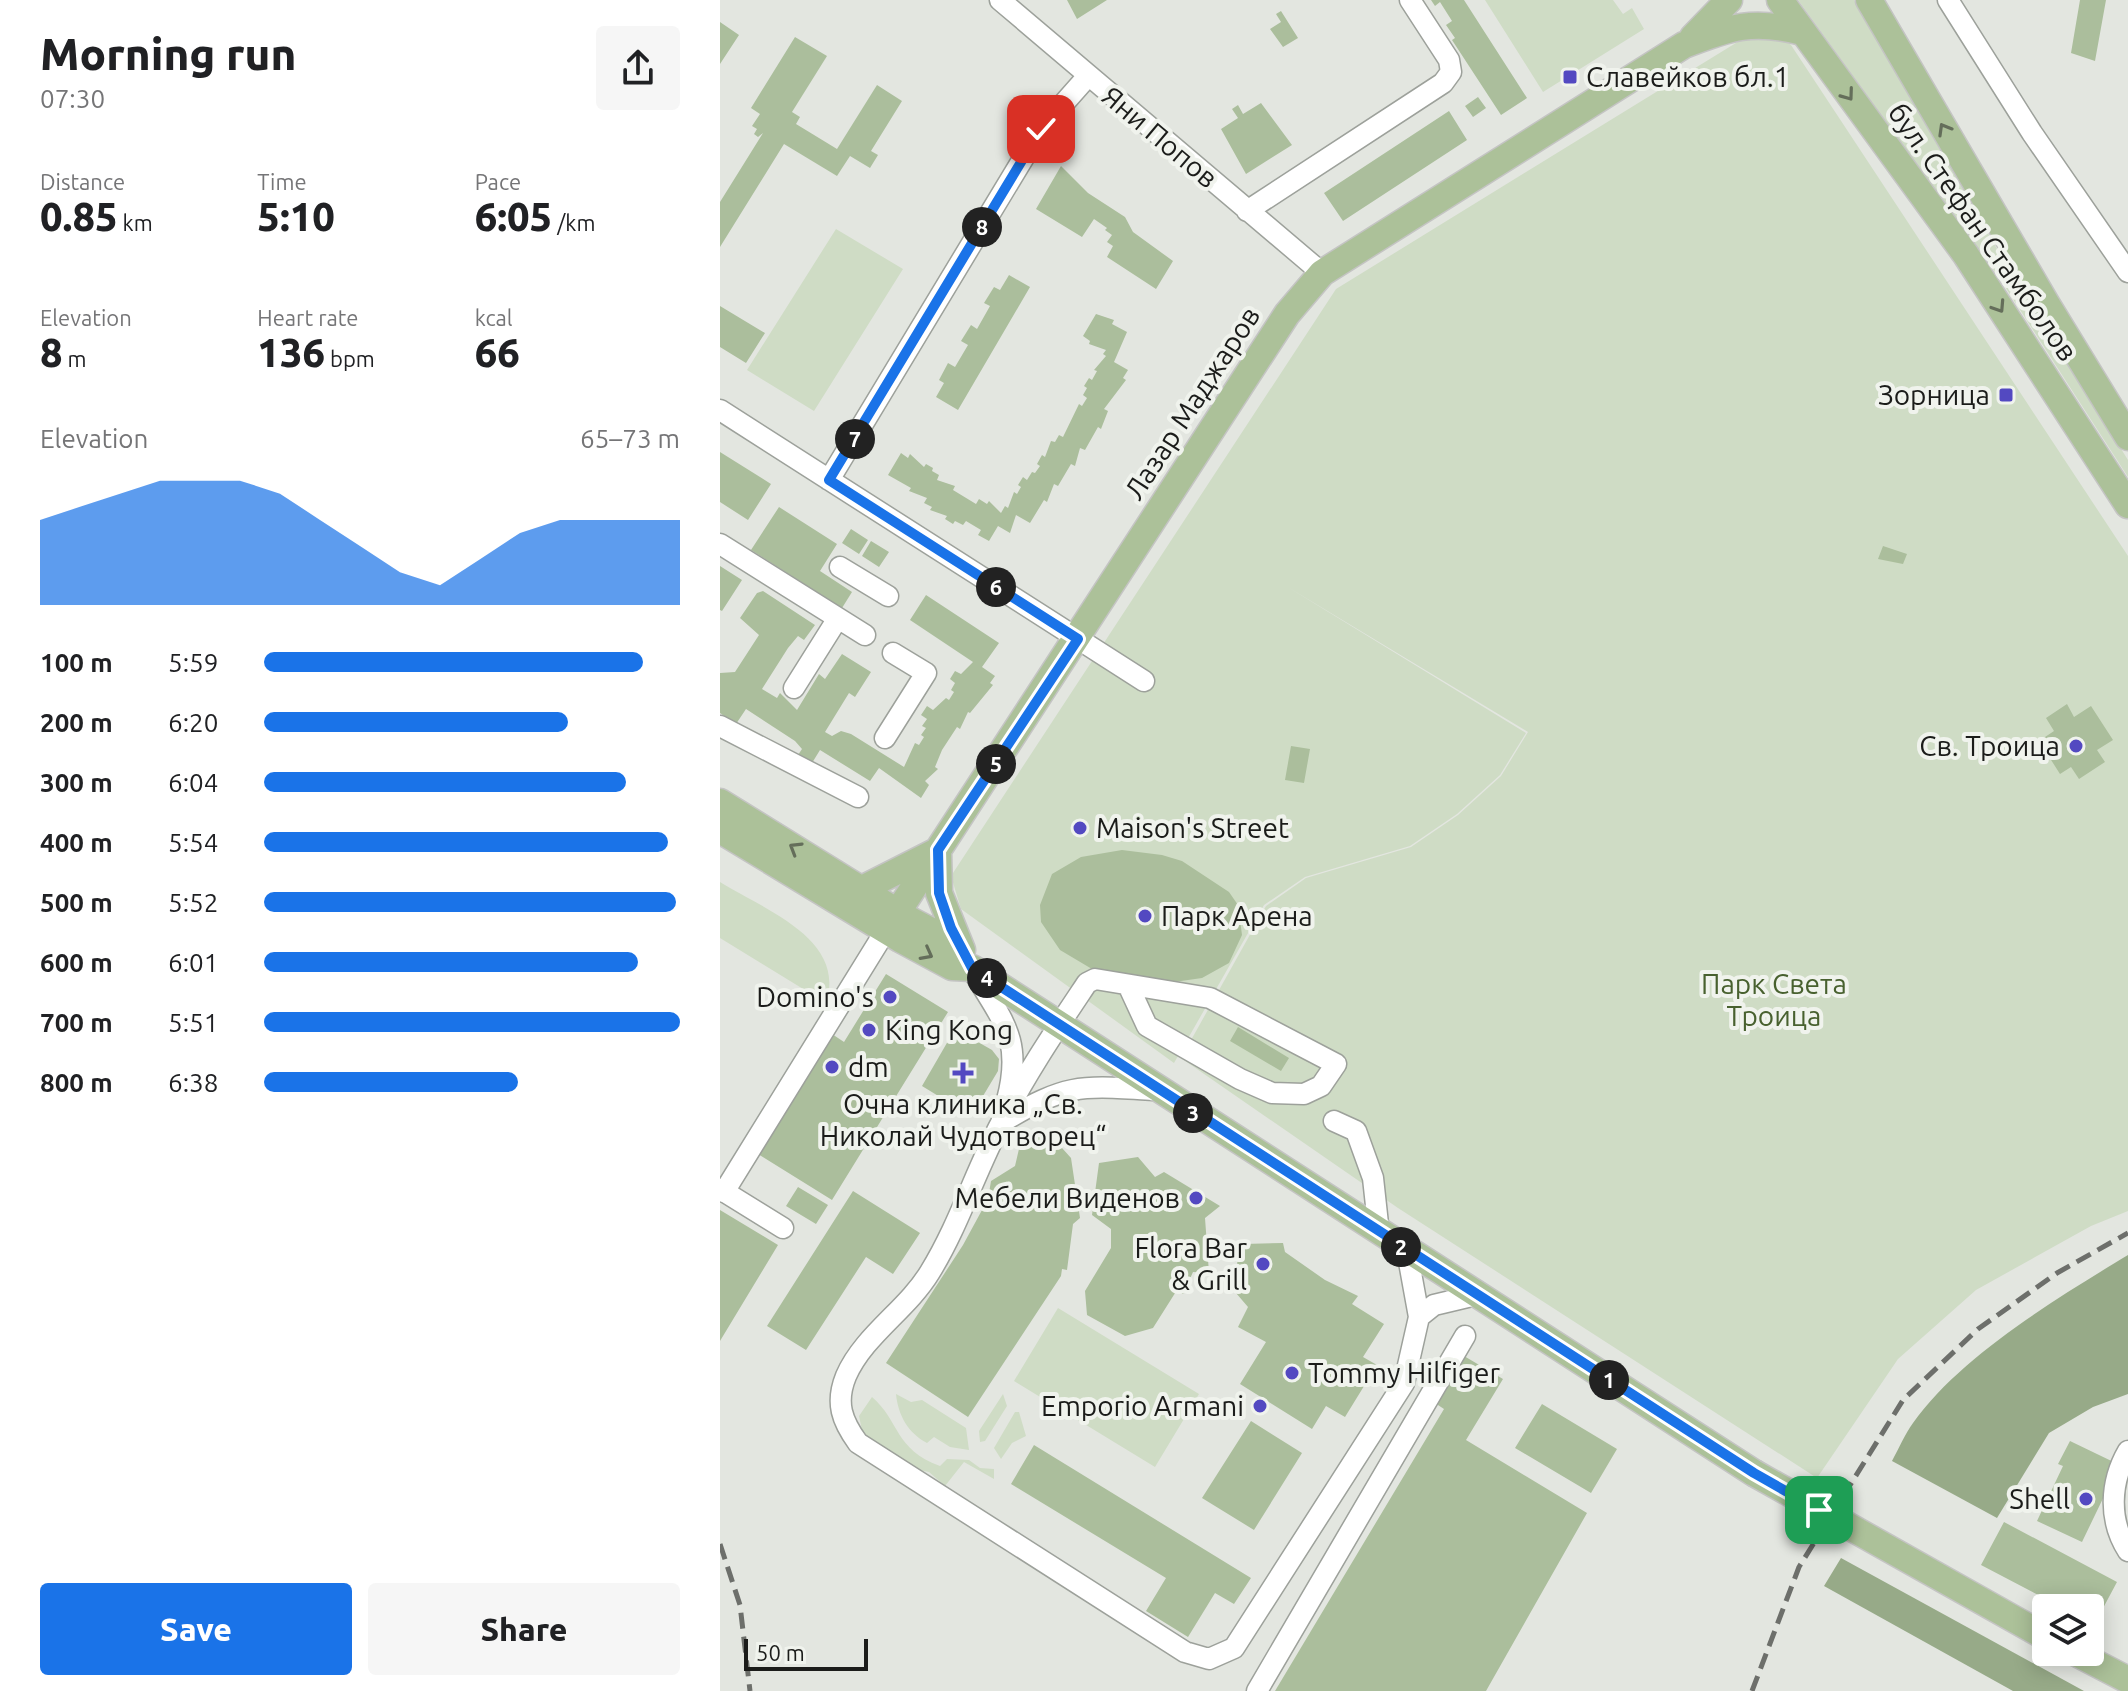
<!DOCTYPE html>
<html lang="en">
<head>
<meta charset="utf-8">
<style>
	body { margin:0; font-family:Ubuntu,sans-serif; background:#f6f6f6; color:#202124; height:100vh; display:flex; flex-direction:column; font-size:30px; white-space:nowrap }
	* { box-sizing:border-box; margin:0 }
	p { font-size:26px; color:#757577 }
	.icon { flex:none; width:44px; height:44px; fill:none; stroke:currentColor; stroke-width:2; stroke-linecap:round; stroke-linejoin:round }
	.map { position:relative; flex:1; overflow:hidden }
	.details { display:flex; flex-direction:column; background:#fff; width:720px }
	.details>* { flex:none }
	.buttons { position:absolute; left:1312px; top:1594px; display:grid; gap:16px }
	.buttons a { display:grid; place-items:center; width:72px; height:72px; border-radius:8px; background:#fff; box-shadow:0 4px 20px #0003; font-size:40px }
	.scale { position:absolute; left:24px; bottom:20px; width:124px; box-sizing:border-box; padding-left:8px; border:4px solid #1b1c1a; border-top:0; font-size:22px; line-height:28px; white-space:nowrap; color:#1b1c1a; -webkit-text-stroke:6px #f0f3ed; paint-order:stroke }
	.pin { position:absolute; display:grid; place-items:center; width:68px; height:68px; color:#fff; margin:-34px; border-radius:16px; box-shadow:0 4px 12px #0006 }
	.km { position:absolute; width:40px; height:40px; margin:-20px; border-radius:50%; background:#222; color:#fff; font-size:22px; line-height:40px; text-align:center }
	.round { display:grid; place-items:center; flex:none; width:84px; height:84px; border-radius:8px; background:#f6f6f6 }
	.head { display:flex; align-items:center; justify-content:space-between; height:136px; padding:0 40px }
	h1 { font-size:44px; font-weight:800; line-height:60px }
	.stats { display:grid; grid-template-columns:repeat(3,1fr); gap:12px; height:136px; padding:8px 40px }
	.stats div { display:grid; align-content:center }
	.stats b { font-size:40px; font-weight:800 }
	.stats small { font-size:22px; font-weight:400 }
	.stats p { font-size:22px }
	.chart { height:224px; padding:16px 40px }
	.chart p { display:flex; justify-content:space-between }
	.chart svg { width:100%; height:144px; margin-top:8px; fill:#1a73e8; opacity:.7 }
	.cta { display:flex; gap:16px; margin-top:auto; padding:16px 40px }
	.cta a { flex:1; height:92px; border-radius:8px; background:#1a73e8; color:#fff; font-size:32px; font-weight:800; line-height:92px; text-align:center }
	.cta a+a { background:#f6f6f6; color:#202124 }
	ul { padding:0 40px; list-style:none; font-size:26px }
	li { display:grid; grid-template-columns:128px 96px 1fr; align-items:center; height:60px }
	li i { height:20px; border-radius:10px; background:#1a73e8 }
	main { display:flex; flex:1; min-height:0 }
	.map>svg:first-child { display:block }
	.green { fill:#cfdcc5 }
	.forest { fill:#97aa88 }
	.building { fill:#abbe9c }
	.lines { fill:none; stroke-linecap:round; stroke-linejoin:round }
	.minor-casing { stroke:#9da19b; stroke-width:23 }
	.major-casing { stroke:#c4c4c3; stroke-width:29 }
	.minor { stroke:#fff; stroke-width:20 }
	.major { stroke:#acc199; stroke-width:26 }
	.rail { stroke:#6d6f6b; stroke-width:5; stroke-dasharray:16 8; stroke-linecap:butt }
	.major-bridge-casing { stroke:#c4c4c3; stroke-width:29; stroke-linecap:butt }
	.major-bridge { stroke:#acc199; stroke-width:26 }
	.oneway { stroke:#646e5a }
	.route-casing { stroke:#fff; stroke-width:16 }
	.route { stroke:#1a73e8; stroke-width:10 }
	.poi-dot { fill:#5349c1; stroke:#f0f3ed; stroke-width:3 }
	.labels { text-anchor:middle; stroke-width:8; stroke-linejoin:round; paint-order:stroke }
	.poi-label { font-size:28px; fill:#1b1c1a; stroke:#f0f3ed; text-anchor:end }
	.street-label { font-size:28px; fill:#1b1c1a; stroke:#f0f3ed }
	.park-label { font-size:28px; fill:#48612f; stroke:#f0f3ed }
</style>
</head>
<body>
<main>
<section class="details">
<div class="head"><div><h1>Morning run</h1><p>07:30</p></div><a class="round"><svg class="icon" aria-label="share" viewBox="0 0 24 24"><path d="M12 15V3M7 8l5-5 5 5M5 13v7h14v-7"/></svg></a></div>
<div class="stats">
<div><p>Distance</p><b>0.85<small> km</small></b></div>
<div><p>Time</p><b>5:10</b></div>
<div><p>Pace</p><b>6:05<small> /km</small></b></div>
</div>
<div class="stats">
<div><p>Elevation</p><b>8<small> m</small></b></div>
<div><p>Heart rate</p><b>136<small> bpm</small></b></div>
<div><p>kcal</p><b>66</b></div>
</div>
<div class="chart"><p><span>Elevation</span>65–73 m</p>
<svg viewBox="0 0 160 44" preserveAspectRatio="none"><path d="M0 44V18L10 14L20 10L30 6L40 6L50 6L60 10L70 18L80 26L90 34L100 38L110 30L120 22L130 18L140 18L150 18L160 18V44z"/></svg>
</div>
<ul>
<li><b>100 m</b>5:59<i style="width:91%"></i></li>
<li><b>200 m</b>6:20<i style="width:73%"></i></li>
<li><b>300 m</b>6:04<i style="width:87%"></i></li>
<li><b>400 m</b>5:54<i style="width:97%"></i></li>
<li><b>500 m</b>5:52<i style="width:99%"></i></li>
<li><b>600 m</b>6:01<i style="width:90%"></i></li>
<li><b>700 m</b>5:51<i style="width:100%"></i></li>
<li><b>800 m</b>6:38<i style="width:61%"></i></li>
</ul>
<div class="cta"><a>Save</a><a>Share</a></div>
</section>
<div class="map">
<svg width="1408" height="1691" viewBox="0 0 1408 1691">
	<rect width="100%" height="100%" fill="#e3e6e0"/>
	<path class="green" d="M 765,0 L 893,0 L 903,14 L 912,8 L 924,29 L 823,92 Z
		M 1078,0 L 1134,0 L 1288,268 L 1408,460 L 1408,477 L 1280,279 Z
		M 1024,38 L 1063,38 L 1071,45 L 1408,556 L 1408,1211 L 1371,1226 L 1256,1290 L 1178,1359 L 1097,1478 L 678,1208 L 461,1058 L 546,906 L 586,878 L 691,847 L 738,815 L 781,776 L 808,732 L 566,586 L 806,733 L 780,775 L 737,814 L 690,846 L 585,877 L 544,905 L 454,1063 L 241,909 L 231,876 L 616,289 Z
		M 116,229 L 183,269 L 94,411 L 27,370 Z
		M 0,882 C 45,910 127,939 106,1003 L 0,938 Z
		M 338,1308 L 479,1394 L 435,1467 L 294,1381 Z
		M 176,1394 L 191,1402 L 202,1400 L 246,1428 L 249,1450 L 230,1447 L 214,1437 L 207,1443 C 188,1433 178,1415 176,1394 Z
		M 283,1394 L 287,1406 L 265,1441 L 260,1442 L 259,1431 Z
		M 152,1397 C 180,1421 174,1449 220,1466 L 227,1459 L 249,1460 L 260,1468 L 274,1469 L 274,1479 L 244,1462 L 225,1486 L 209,1472 L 199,1470 L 143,1435 L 139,1416 Z
		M 295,1412 L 299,1412 L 306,1436 L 292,1443 L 281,1459 L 274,1448 Z"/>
	<path class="forest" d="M 1408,1255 L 1408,1394 L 1373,1407 L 1329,1433 L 1277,1518 L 1172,1461 C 1179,1448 1185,1434 1193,1423 C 1240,1356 1339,1297 1408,1255 Z
		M 1121,1558 L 1364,1691 L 1293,1691 L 1104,1586 Z"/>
	<path class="building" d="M 347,0 L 387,0 L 357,19 Z
		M 711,0 L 744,0 L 807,98 L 781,115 L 732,40 L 735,38 L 726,25 L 732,21 L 720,2 L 715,6 Z
		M 1360,0 L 1386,0 L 1375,61 L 1351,53 Z
		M 561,11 L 578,38 L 563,47 L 550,29 L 561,22 L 556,14 Z
		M 0,22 L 19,35 L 0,64 Z
		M 75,37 L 107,56 L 72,112 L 80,117 L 76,124 L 117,149 L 157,85 L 182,101 L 151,151 L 158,155 L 150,168 L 130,156 L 117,176 L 64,144 L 0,247 L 0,202 L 43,133 L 38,137 L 34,134 L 37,129 L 32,126 L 40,114 L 31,108 Z
		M 758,97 L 766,108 L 753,117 L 745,106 Z
		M 541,103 L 572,145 L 526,174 L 501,129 L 518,118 L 512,109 L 518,105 L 523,114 Z
		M 729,111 L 747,140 L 623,221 L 604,193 Z
		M 341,166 L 368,193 L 405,217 L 413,232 L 453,261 L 436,289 L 387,257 L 393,246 L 387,242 L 392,235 L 385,230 L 387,228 L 374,219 L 362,237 L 316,209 Z
		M 289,275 L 310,287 L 238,410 L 216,397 L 224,383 L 219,380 L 228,363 L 235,367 L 248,345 L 241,341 L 251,325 L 257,329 L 270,306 L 264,303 L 274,287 L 280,290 Z
		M 0,306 L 45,333 L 26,363 L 0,347 Z
		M 376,314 L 394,320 L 392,324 L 407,332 L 394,362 L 408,370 L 403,378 L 406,380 L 384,409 L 388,411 L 381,429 L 378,427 L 365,450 L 360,448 L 355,466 L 351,464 L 338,486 L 334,484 L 327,502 L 324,500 L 310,523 L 296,515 L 290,533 L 278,526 L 269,541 L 258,535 L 261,530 L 246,521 L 243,525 L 235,521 L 233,524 L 225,519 L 227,516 L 210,510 L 212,507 L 204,503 L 207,498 L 189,491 L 191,488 L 168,475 L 181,453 L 188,458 L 190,454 L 204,467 L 206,464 L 213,468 L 212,471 L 219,475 L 217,480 L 235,486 L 233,490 L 256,504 L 259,499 L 267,504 L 269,501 L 281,513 L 285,506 L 288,508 L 294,492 L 297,494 L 301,487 L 298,485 L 303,477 L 307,480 L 312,472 L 315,473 L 320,466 L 317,464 L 322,455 L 325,457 L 331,441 L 335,442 L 339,435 L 343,437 L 359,404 L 362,406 L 367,398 L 363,395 L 367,388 L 364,386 L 369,378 L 372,380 L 377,371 L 374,370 L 386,356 L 383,354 L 386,350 L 369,344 L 370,341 L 363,336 Z
		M 0,452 L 51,484 L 28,520 L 0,502 Z
		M 59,507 L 117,544 L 100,571 L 132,592 L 122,608 L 31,550 Z
		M 131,529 L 148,540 L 139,554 L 122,543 Z
		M 151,541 L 169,552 L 159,567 L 142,556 Z
		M 1163,546 L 1187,554 L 1183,564 L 1158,559 Z
		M 0,566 L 22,580 L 2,611 L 0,610 Z
		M 43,591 L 95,625 L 84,640 L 78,636 L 68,648 L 42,689 L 57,698 L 60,693 L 77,710 L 99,674 L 105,679 L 122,654 L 151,672 L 135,697 L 129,693 L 105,732 L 112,736 L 121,731 L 131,734 L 184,767 L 195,743 L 199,745 L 204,737 L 201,735 L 206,728 L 202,726 L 207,719 L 201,715 L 207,706 L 213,710 L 226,698 L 229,700 L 234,692 L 231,690 L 235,683 L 230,679 L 235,671 L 241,674 L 253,662 L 190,620 L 206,595 L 279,643 L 262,667 L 275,676 L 270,683 L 273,685 L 250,713 L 248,712 L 240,729 L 237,727 L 222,750 L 215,767 L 218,769 L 205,781 L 209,785 L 201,798 L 159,768 L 150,781 L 100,750 L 92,763 L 78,755 L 82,749 L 75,741 L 26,709 L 16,724 L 0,713 L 0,673 L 15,672 L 39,635 L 20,618 L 37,593 Z
		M 1347,704 L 1354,717 L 1371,706 L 1393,740 L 1377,750 L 1385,762 L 1359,779 L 1351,767 L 1340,774 L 1319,741 L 1334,731 L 1326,718 Z
		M 571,746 L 590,749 L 584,783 L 565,780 Z
		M 402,850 L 442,855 L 462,861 L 509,892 L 518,905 L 522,935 L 509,963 L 482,978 L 440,984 L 377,972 L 340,950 L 321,922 L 320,905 L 332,874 L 361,857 Z
		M 166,974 L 228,1012 L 112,1200 L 38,1154 L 112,1034 L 124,1042 Z
		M 518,1027 L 569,1058 L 561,1071 L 510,1041 Z
		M 235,1029 L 272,1050 L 279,1059 L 278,1071 L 251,1116 L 202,1086 Z
		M 325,1129 L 351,1158 L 360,1218 L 353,1224 L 347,1270 L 342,1269 L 341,1276 L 248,1417 L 166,1363 L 243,1245 L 268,1199 L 271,1181 L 295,1166 L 302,1136 Z
		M 418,1157 L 435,1177 L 444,1172 L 500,1206 L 485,1218 L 489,1273 L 473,1272 L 463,1294 L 457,1290 L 433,1328 L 405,1336 L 367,1315 L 365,1291 L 391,1248 L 391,1229 L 372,1215 L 379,1163 Z
		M 78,1187 L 108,1205 L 96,1224 L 66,1206 Z
		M 133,1191 L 200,1233 L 173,1274 L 146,1257 L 86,1350 L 47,1326 Z
		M 0,1210 L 58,1245 L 0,1341 Z
		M 563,1243 L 565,1252 L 605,1280 L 638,1296 L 632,1304 L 664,1324 L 643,1357 L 657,1365 L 625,1417 L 606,1406 L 592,1429 L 520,1384 L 546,1342 L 518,1327 L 528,1307 L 510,1286 L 523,1244 Z
		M 744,1356 L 783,1379 L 746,1440 L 867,1513 L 766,1691 L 555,1691 L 724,1409 L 715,1403 Z
		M 822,1404 L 897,1449 L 871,1493 L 795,1448 Z
		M 531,1421 L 582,1453 L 534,1530 L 482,1498 Z
		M 1350,1441 L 1406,1468 L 1388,1488 L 1362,1542 L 1317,1521 L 1343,1466 L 1338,1464 Z
		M 314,1445 L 531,1578 L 514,1604 L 495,1593 L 468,1637 L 426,1611 L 446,1578 L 291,1484 Z
		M 1284,1522 L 1397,1582 L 1374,1625 L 1370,1622 L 1370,1608 L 1343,1608 L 1261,1565 Z"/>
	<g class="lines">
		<g class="minor-casing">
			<path id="minor" d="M 280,0 L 602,273
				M 1228,0 L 1312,133 L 1408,272
				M 527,211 L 723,83 L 731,72 L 729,60 L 690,0
				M 0,410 L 424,681
				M 109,480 L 321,129 L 368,76
				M 0,544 L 145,635
				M 120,567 L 168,596
				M 74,688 L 118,618
				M 0,726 L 138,797
				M 165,738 L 206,673 L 173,653
				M 253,971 C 283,1022 303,1039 287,1100
				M 408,985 L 427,1026 L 520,1079 L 552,1093 L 584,1094 L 601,1086 L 616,1064 L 490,998 L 375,979 L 367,983 C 337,1028 305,1075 281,1123 C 255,1172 239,1225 210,1272 C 187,1310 144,1335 126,1376 C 115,1403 122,1421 138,1443 L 465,1652 L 489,1659 L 514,1648 L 684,1383 L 699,1317
				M 284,1121 C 349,1082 362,1086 436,1090
				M 614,1121 L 636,1131 L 653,1178 L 659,1233
				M 0,1189 L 63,1228
				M 4,1192 L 166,930
				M 687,1251 L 699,1317 L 714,1305 L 756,1295
				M 1408,1451 C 1390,1482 1388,1520 1408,1551
				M 537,1691 L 745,1336"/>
		</g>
		<g class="major-casing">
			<path id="major" d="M 1060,0 L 1246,255 L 1408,505
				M 1149,0 L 1326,303 L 1408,437
				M 973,37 L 1009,0
				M 0,802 L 192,921 L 240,946
				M 0,830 L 180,939 L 232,967 L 252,968 L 1034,1473
				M 218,850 L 219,893 L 242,950
				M 142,889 L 217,851
				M 166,930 L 567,314 L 602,273 L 964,45 C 1010,27 1033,19 1082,32
				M 1354,1652 L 1408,1680"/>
		</g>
		<use href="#minor" class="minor"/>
		<use href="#major" class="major"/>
		<path class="rail" d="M 0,1544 L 20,1605 L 30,1691
			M 1032,1691 L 1079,1567 L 1183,1400 L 1258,1329 L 1337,1273 L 1408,1233"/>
		<g class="major-bridge-casing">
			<path id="major-bridge" d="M 1034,1473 L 1326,1637"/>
		</g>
		<use href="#major-bridge" class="major-bridge"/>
	</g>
	<defs><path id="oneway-chevron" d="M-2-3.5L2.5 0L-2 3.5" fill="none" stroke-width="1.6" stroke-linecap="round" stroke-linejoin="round" transform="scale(2)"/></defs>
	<g class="oneway">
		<use href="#oneway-chevron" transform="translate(1128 95) rotate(54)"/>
		<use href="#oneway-chevron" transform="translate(1224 129) rotate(-120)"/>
		<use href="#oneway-chevron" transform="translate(1279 307) rotate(57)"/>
		<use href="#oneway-chevron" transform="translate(75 848) rotate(-149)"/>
		<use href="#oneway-chevron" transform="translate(207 954) rotate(28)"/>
	</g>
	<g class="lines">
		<g class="route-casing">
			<path id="route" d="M 321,129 L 109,480 L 358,639 L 218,850 L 219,893 L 231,928 L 252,968 L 1034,1473 L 1099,1510"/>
		</g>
		<use href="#route" class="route"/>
	</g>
	<g class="poi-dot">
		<rect x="842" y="69" width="16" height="16" rx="4"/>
		<rect x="1278" y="387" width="16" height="16" rx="4"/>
		<circle cx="1356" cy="746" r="8"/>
		<circle cx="360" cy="828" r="8"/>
		<circle cx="425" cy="916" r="8"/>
		<circle cx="170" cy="997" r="8"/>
		<circle cx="149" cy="1030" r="8"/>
		<circle cx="112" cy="1067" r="8"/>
		<path d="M239 1061h8v8h8v8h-8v8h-8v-8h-8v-8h8z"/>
		<circle cx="476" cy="1198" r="8"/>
		<circle cx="543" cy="1264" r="8"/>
		<circle cx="572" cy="1373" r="8"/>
		<circle cx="540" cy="1406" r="8"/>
		<circle cx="1366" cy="1499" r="8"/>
	</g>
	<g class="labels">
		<g class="poi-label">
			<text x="866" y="87" text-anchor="start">Славейков бл.1</text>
			<text x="1270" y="405">Зорница</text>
			<text x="1340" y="756">Св. Троица</text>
			<text x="376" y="838" text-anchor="start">Maison's Street</text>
			<text x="441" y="926" text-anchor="start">Парк Арена</text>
			<text x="154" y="1007">Domino's</text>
			<text x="165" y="1040" text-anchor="start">King Kong</text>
			<text x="128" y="1077" text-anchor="start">dm</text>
			<text x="243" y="1114" text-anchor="middle">Oчна клиника „Св.<tspan x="243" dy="32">Николай Чудотворец“</tspan></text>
			<text x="460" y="1208">Мебели Виденов</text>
			<text x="527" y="1258">Flora Bar<tspan x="527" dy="32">&amp; Grill</tspan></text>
			<text x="588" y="1383" text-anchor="start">Tommy Hilfiger</text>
			<text x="524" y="1416">Emporio Armani</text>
			<text x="1350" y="1509">Shell</text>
		</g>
		<g class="street-label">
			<text transform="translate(440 137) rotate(40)" y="10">Яни Попов</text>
			<text transform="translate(1263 232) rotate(55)" y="10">бул. Стефан Стамболов</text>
			<text transform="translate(472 403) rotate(-57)" y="10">Лазар Маджаров</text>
		</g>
		<g class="park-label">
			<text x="1054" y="994">Парк Света<tspan x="1054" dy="32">Троица</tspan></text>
		</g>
	</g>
</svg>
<div class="buttons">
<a><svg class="icon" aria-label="layers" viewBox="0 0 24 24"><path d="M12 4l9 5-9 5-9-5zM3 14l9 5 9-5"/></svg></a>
</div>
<div class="scale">50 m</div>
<div class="pin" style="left:1099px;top:1510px;background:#1e9e55"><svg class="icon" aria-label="arrive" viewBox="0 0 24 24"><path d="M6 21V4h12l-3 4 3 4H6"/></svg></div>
<div class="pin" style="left:321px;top:129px;background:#d93025"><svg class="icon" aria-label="check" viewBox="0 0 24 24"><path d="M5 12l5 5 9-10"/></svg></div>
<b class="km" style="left:889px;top:1380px">1</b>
<b class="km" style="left:681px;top:1247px">2</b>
<b class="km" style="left:473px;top:1113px">3</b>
<b class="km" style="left:267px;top:978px">4</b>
<b class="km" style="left:276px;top:764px">5</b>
<b class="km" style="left:276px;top:587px">6</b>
<b class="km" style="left:135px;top:439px">7</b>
<b class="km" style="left:262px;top:227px">8</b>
</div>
</main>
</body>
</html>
